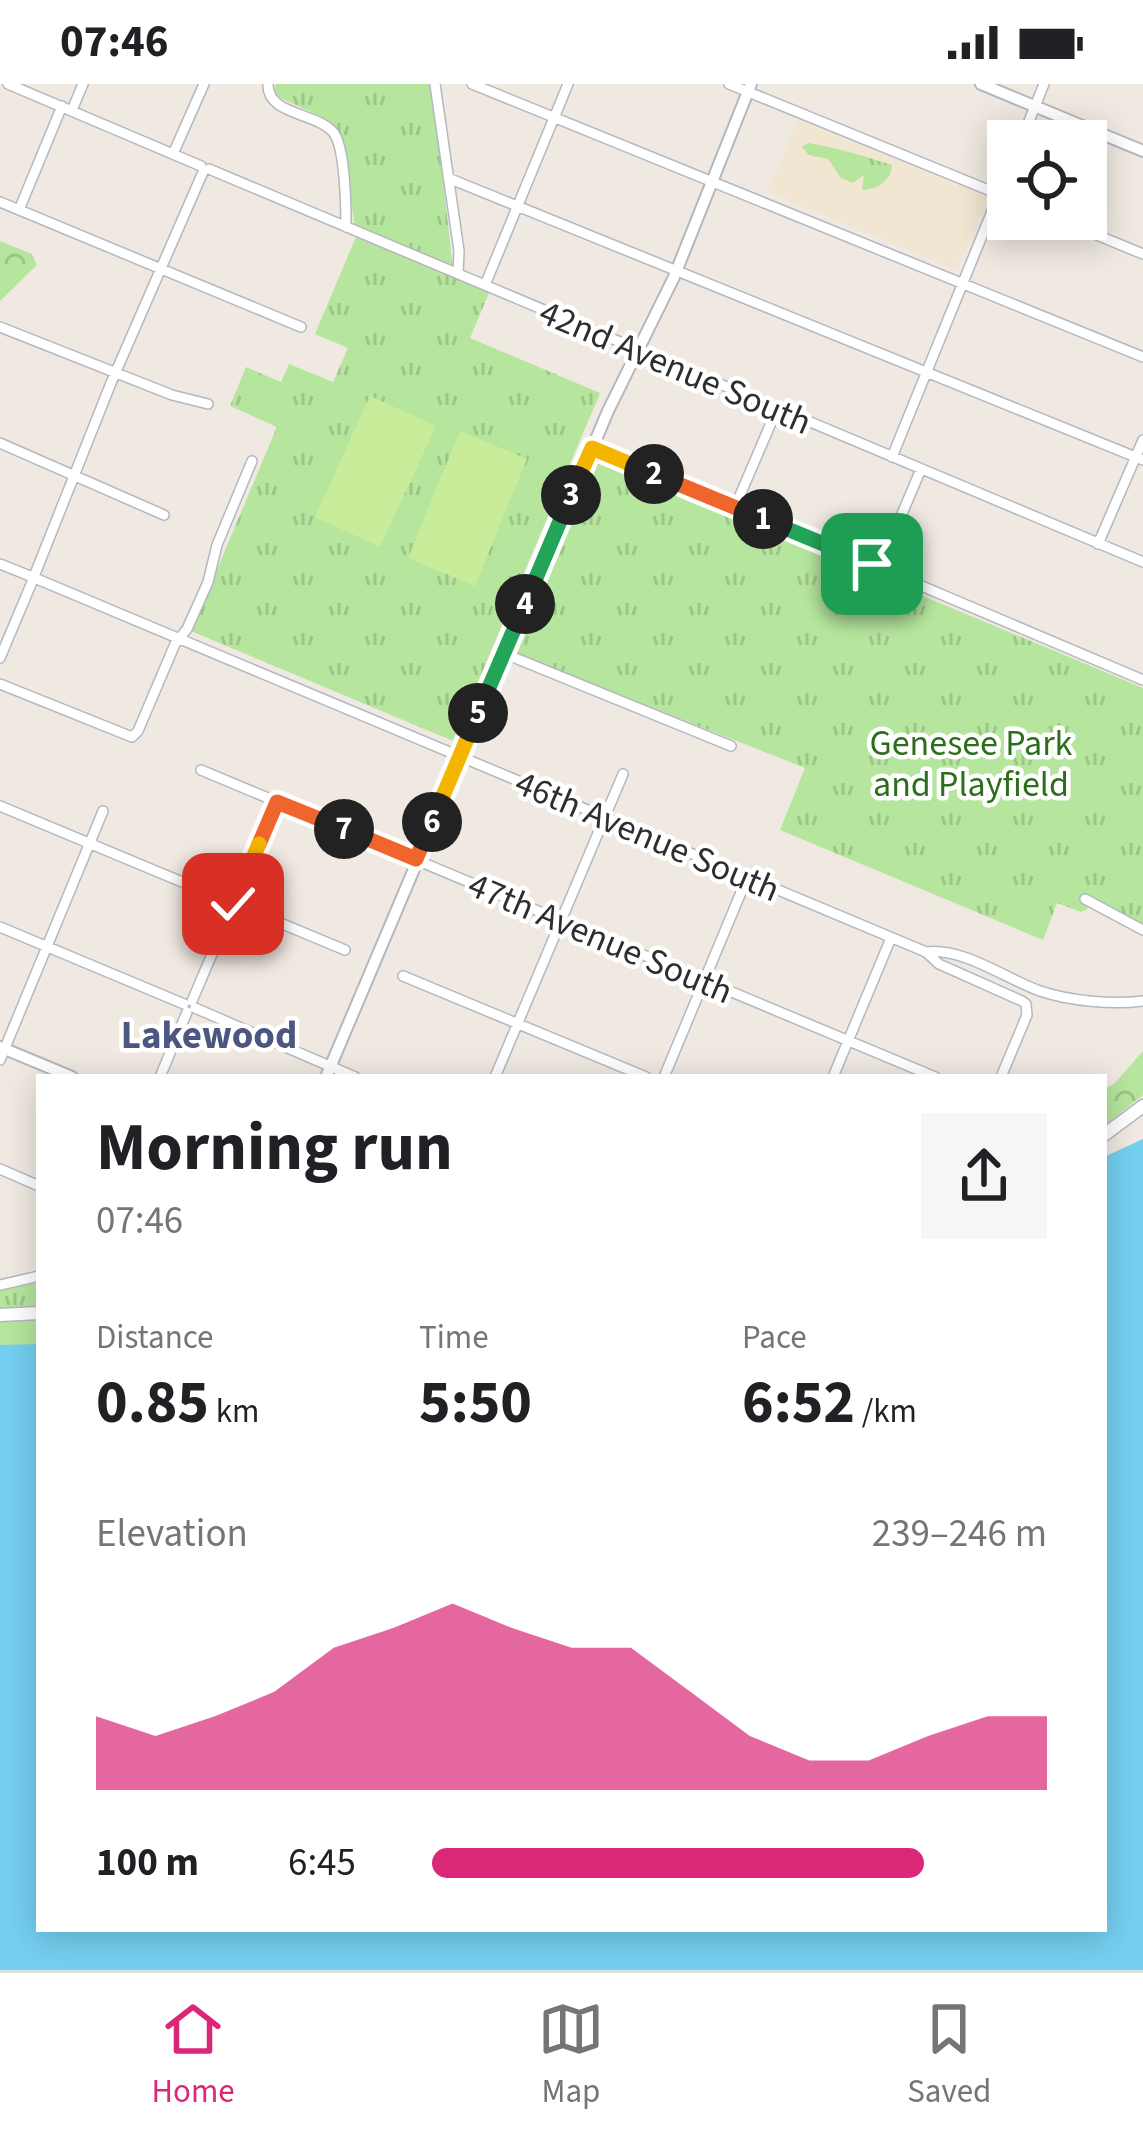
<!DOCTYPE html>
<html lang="en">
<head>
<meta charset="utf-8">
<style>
	body { margin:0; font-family:"Source Sans 3",sans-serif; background:#f6f6f6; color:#202124; height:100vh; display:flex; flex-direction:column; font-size:45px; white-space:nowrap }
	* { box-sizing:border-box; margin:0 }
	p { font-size:39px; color:#757577 }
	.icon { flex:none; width:66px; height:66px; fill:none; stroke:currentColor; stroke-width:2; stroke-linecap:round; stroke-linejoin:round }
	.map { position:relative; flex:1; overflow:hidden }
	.panel { position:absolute; left:36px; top:990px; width:1071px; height:858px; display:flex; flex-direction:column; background:#fff; border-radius:0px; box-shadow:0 6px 30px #0003 }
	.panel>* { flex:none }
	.controls { position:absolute; left:987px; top:36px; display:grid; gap:24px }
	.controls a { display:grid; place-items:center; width:120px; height:120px; border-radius:0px; background:#fff; box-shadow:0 6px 30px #0003; font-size:60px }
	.pin { position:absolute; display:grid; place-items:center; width:102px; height:102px; color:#fff; margin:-51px; border-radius:24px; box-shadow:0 6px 18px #0006 }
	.km { position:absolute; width:60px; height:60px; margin:-30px; border-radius:50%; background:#222; color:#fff; font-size:33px; line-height:60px; text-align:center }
	.round { display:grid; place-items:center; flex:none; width:126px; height:126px; border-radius:0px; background:#f6f6f6 }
	.overview { display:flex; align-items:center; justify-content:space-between; height:204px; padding:0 60px }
	h1 { font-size:66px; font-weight:700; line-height:90px }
	.metrics { display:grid; grid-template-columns:repeat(3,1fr); gap:18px; height:204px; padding:12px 60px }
	.metrics div { display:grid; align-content:center }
	.metrics b { font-size:60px; font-weight:700 }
	.metrics small { font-size:33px; font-weight:400 }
	.metrics p { font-size:33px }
	.chart { height:336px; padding:24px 60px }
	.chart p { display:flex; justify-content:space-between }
	.chart svg { width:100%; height:216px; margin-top:12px; fill:#db2777; opacity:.7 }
	ul { padding:0 60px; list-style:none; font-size:39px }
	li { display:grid; grid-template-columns:192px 144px 1fr; align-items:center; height:90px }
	li i { height:30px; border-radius:15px; background:#db2777 }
	.status { display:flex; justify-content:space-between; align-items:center; height:84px; padding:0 60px; background:#fff; direction:ltr }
	.status svg { height:33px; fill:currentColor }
	.menu { display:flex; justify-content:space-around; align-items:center; height:168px; border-top:3px solid #e0e0e0; background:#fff; font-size:33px; color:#757577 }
	.menu a { display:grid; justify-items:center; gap:6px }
	.menu .active { color:#db2777 }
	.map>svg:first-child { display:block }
	.education { fill:#f0e6d1 }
	.forest { fill:url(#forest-crowns) }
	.park { fill:url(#park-tufts) }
	.pitch { fill:#c9ec9a }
	.water { fill:#75cff0 }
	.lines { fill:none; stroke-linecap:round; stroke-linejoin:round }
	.minor-casing { stroke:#b4b7c1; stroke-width:12 }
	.tertiary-casing { stroke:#b4b7c1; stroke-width:14 }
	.secondary-casing { stroke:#b4b7c1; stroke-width:15 }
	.minor { stroke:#fff; stroke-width:9 }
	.tertiary { stroke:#fff; stroke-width:10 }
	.secondary { stroke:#fff; stroke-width:12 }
	.split-1-casing { stroke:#fff; stroke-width:24 }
	.split-2-casing { stroke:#fff; stroke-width:24 }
	.split-3-casing { stroke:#fff; stroke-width:24 }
	.split-4-casing { stroke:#fff; stroke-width:24 }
	.split-5-casing { stroke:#fff; stroke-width:24 }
	.split-6-casing { stroke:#fff; stroke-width:24 }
	.split-7-casing { stroke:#fff; stroke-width:24 }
	.split-8-casing { stroke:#fff; stroke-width:24 }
	.split-9-casing { stroke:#fff; stroke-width:24 }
	.split-1 { stroke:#22a559; stroke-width:15 }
	.split-2 { stroke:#f0652b; stroke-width:15 }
	.split-3 { stroke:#f5b400; stroke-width:15 }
	.split-4 { stroke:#22a559; stroke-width:15 }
	.split-5 { stroke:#22a559; stroke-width:15 }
	.split-6 { stroke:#f5b400; stroke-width:15 }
	.split-7 { stroke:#f0652b; stroke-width:15 }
	.split-8 { stroke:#f0652b; stroke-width:15 }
	.split-9 { stroke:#f5b400; stroke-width:15 }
	.labels { text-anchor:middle; stroke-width:9; stroke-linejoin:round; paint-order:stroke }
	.street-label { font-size:36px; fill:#2e2e2e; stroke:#fff }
	.park-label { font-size:36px; fill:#2c6e1b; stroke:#fff }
	.neighbourhood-label { font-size:39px; font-weight:bold; fill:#4d5680; stroke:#fff }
</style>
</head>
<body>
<div class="status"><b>07:46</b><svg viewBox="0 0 49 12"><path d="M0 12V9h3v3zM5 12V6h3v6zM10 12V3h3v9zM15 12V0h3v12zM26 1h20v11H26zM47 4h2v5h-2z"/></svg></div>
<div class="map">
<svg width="1143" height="1886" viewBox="0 0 1143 1886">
	<defs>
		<pattern id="forest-crowns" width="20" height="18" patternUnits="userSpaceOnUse" patternTransform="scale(3)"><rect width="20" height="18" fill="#b6e59e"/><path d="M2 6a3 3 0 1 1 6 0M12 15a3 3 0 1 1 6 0" fill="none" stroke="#9dc588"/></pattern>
		<pattern id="park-tufts" width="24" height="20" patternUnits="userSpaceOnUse" patternTransform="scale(3)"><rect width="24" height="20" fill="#b6e59e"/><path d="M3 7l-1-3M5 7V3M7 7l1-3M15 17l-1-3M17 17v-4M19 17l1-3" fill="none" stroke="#9dc588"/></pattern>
	</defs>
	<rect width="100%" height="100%" fill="#efe9e1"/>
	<path class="education" d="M 798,35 L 987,113 L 956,186 L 768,108 Z"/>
	<path class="forest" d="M 0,157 L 32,170 L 37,181 L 0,217 Z
		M 1143,967 L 1143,1011 L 1104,1042 L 1104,1005 L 1114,1000 Z"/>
	<path class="park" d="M 276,0 L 432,0 L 454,193 L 489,209 L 470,254 L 600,309 L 453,657 L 191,547 L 277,343 L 230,322 L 246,283 L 281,298 L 289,280 L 333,298 L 348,264 L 315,250 L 356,153 L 342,52 L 326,35 L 272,10 Z
		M 808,59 C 836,63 866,73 892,81 C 891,97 877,106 862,106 L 864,91 L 853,99 L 841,94 L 828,75 L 809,71 L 802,63 Z
		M 594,374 L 1143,604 L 1143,840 L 1097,820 L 1081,828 L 1057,819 L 1043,856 L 780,746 L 805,684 L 513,569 Z
		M 39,1197 L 39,1261 L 0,1261 L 0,1205 Z"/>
	<path class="pitch" d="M 370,312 L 436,342 L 380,463 L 315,433 Z
		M 460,347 L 527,375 L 475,502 L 408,474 Z"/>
	<path class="water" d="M 1143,1055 L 1143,1886 L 0,1886 L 0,1261 L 39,1260 L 39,1845 L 1104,1845 L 1104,1073 Z"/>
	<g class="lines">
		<g class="minor-casing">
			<path id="minor" d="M 8,0 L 201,82
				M 268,0 C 267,31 315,28 333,48 C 345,62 346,122 346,143
				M 435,0 L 459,167 L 458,190
				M 472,0 L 1143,273
				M 729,0 L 1008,114
				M 72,26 L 83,0
				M 1021,57 L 1044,0
				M 173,70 L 204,0
				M 209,85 L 1143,478
				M 448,94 L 1143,376
				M 0,118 L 301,243
				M 19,126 L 62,22
				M 1058,135 L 1143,170
				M 485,201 L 568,0
				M 0,243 L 172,311 L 208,320
				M 0,359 L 164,431
				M 592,364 L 871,481
				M 892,373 L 1008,88
				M 735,423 L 777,325
				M 1098,460 L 1143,356
				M871 482a7 7 0 1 1 14 0a7 7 0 1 1-14 0Z
				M 882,477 L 921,385
				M 0,480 L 30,492
				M 884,486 L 1143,596
				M 35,490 L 111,299 L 203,88
				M 37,495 L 926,868 L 939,880 L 1022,917 L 1026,920 L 1027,931 L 1001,993
				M 503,569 L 731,662
				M 0,574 L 32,498
				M 0,600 L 132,653 L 138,647 L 175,560 L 187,545 L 208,498 L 217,461 L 252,377
				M 201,686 L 935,993
				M 0,722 L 345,866
				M 1085,815 L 1143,846
				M 0,843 L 184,920
				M 926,868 C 963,863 1006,895 1040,907 C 1070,917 1112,921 1143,917
				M 403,892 L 646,993
				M 192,917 L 277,718
				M 195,924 L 355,993
				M 0,976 L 103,727
				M 160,993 L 187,928
				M 495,993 L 623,690
				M 664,993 L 747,794
				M 833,993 L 891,854
				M 0,1085 L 39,1102
				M 0,1201 L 39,1192"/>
		</g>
		<g class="tertiary-casing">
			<path id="tertiary" d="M 981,0 L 1143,67
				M 0,963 L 72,993
				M 326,993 L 608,327 L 674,193 L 751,0"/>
		</g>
		<g class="secondary-casing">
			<path id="secondary" d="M 1104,1051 L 1143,1022
				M 0,1231 L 39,1229"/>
		</g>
		<use href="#minor" class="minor"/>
		<use href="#tertiary" class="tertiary"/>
		<use href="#secondary" class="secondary"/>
	</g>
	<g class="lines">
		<g class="split-1-casing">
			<path id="split-1" d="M 763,435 L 872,480"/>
		</g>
		<g class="split-2-casing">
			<path id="split-2" d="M 654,390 L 763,435"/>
		</g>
		<g class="split-3-casing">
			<path id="split-3" d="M 571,411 L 592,364 L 654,390"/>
		</g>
		<g class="split-4-casing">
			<path id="split-4" d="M 525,520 L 571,411"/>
		</g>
		<g class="split-5-casing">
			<path id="split-5" d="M 478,629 L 525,520"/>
		</g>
		<g class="split-6-casing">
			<path id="split-6" d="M 432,738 L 478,629"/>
		</g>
		<g class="split-7-casing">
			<path id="split-7" d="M 344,745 L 416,775 L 432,738"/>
		</g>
		<g class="split-8-casing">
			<path id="split-8" d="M 259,760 L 277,718 L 344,745"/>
		</g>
		<g class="split-9-casing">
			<path id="split-9" d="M 233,820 L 259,760"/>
		</g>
		<use href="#split-1" class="split-1"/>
		<use href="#split-2" class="split-2"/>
		<use href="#split-3" class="split-3"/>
		<use href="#split-4" class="split-4"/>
		<use href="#split-5" class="split-5"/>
		<use href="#split-6" class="split-6"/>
		<use href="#split-7" class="split-7"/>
		<use href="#split-8" class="split-8"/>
		<use href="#split-9" class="split-9"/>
	</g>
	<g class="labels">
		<g class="street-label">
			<text transform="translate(676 282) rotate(23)" y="13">42nd Avenue South</text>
			<text transform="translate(648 751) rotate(23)" y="13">46th Avenue South</text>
			<text transform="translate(601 853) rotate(23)" y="13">47th Avenue South</text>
		</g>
		<g class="park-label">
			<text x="971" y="671">Genesee Park<tspan x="971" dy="41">and Playfield</tspan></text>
		</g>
		<g class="neighbourhood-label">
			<text x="209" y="964">Lakewood</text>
		</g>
	</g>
</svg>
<div class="controls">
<a><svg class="icon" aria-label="locate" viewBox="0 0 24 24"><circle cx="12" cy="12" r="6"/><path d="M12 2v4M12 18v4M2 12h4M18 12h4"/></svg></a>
</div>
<div class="pin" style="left:872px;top:480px;background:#1e9e55"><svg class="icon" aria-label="arrive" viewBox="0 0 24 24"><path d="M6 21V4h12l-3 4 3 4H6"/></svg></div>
<div class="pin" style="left:233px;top:820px;background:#d93025"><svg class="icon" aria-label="check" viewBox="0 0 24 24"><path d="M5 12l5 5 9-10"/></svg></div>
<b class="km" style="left:763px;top:435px">1</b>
<b class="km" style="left:654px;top:390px">2</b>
<b class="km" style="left:571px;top:411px">3</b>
<b class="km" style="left:525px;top:520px">4</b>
<b class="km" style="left:478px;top:629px">5</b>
<b class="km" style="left:432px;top:738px">6</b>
<b class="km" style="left:344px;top:745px">7</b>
<section class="panel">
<div class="overview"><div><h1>Morning run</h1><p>07:46</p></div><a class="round"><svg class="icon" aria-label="share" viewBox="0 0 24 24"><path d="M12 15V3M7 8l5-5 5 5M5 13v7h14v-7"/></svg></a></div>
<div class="metrics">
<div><p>Distance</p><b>0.85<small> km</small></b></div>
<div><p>Time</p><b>5:50</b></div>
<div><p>Pace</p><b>6:52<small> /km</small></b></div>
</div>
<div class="chart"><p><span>Elevation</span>239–246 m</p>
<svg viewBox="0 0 160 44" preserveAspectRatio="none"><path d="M0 44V29L10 33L20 29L30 24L40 15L50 11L60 6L70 11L80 15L90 15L100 24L110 33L120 38L130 38L140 33L150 29L160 29V44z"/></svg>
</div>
<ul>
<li><b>100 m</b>6:45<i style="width:80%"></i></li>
</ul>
</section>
</div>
<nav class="menu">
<a class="active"><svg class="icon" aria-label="home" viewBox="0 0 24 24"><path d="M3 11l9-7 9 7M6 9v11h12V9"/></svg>Home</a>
<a><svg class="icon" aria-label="map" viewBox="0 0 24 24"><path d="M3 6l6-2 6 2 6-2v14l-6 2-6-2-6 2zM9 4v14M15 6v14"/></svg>Map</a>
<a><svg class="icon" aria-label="saved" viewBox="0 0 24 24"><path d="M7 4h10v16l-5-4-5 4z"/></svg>Saved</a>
</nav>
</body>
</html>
